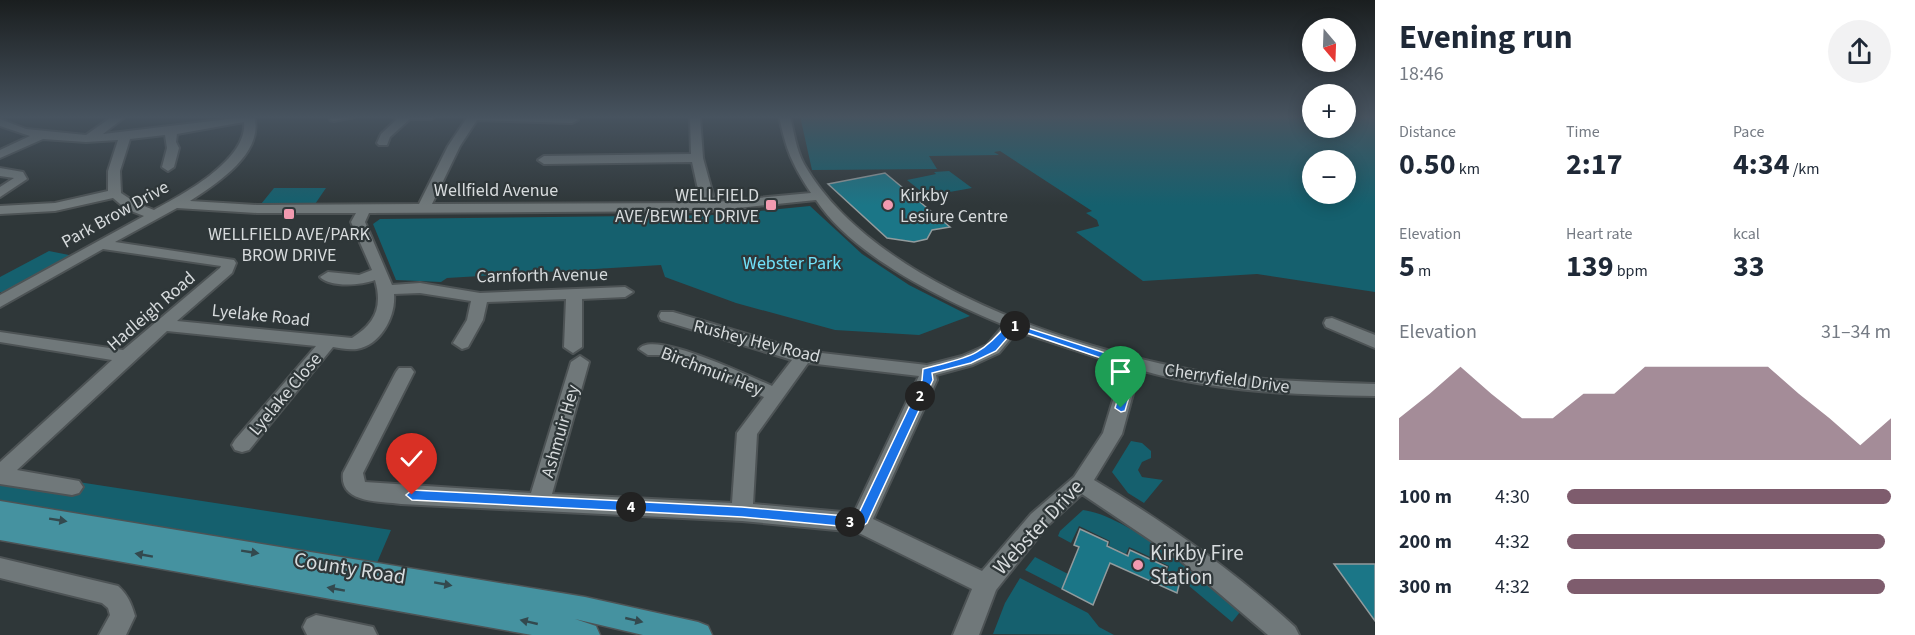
<!DOCTYPE html>
<html lang="en">
<head>
<meta charset="utf-8">
<style>
	body { margin:0; font-family:"Source Sans 3",sans-serif; background:#f2f2f3; color:#1f2937; height:100vh; display:flex; flex-direction:column; font-size:22px; white-space:nowrap }
	* { box-sizing:border-box; margin:0 }
	p { font-size:20px; color:#747a83 }
	.icon { flex:none; width:33px; height:33px; fill:none; stroke:currentColor; stroke-width:2; stroke-linecap:round; stroke-linejoin:round }
	.map { position:relative; flex:1; overflow:hidden }
	.sheet { display:flex; flex-direction:column; background:#fff; width:540px }
	.sheet>* { flex:none }
	.needle { width:39px; rotate:161deg }
	.tools { position:absolute; left:1302px; top:18px; display:grid; gap:12px }
	.tools a { display:grid; place-items:center; width:54px; height:54px; border-radius:50%; background:#fff; box-shadow:0 3px 15px #0003; font-size:30px }
	.pin { position:absolute; display:grid; place-items:center; width:51px; height:51px; color:#fff; margin:-62px -26px; border-radius:50% 50% 50% 0; rotate:-45deg; box-shadow:0 0 6px #0007 }
	.pin .icon { rotate:45deg }
	.km { position:absolute; width:30px; height:30px; margin:-15px; border-radius:50%; background:#222; color:#fff; font-size:16px; line-height:30px; text-align:center }
	.round { display:grid; place-items:center; flex:none; width:63px; height:63px; border-radius:32px; background:#f2f2f3 }
	.overview { display:flex; align-items:center; justify-content:space-between; height:102px; padding:0 24px }
	h1 { font-size:33px; font-weight:700; line-height:45px }
	.figures { display:grid; grid-template-columns:repeat(3,1fr); gap:9px; height:102px; padding:6px 24px }
	.figures div { display:grid; align-content:center }
	.figures b { font-size:30px; font-weight:700 }
	.figures small { font-size:16px; font-weight:400 }
	.figures p { font-size:16px }
	.chart { height:168px; padding:12px 24px }
	.chart p { display:flex; justify-content:space-between }
	.chart svg { width:100%; height:108px; margin-top:6px; fill:#7e5c6d; opacity:.7 }
	ul { padding:0 24px; list-style:none; font-size:20px }
	li { display:grid; grid-template-columns:96px 72px 1fr; align-items:center; height:45px }
	li i { height:15px; border-radius:8px; background:#7e5c6d }
	main { display:flex; flex:1; min-height:0 }
	.map>svg:first-child { display:block }
	.green { fill:#15606e; fill-rule:evenodd }
	.building { fill:#1b7687; stroke:#929b9d; stroke-width:1.5 }
	.lines { fill:none; stroke-linecap:round; stroke-linejoin:round }
	.minor-casing { stroke:#4d5355; stroke-width:4 }
	.major-casing { stroke:#4d5355; stroke-width:3 }
	.minor { fill:#70787a; fill-rule:evenodd }
	.major { fill:#4592a0; fill-rule:evenodd }
	.oneway { fill:#33494e }
	.route { fill:#1a73e8; stroke:#fff; stroke-width:1.5 }
	.poi-dot { fill:#f29ab0; stroke:#2f3739; stroke-width:2 }
	.labels { text-anchor:middle; stroke-width:4.5; stroke-linejoin:round; paint-order:stroke }
	.street-label { font-size:18px; fill:#d7dbdd; stroke:#2f3739 }
	.poi-label { font-size:18px; fill:#d7dbdd; stroke:#2f3739; text-anchor:end }
	.park-label { font-size:18px; fill:#71e2fa; stroke:#2f3739 }
	.near-street-label { font-size:21px; fill:#d7dbdd; stroke:#2f3739 }
	.near-poi-label { font-size:21px; fill:#d7dbdd; stroke:#2f3739; text-anchor:start }
</style>
</head>
<body>
<main>
<div class="map">
<svg width="1375" height="635" viewBox="0 0 1375 635">
	<rect width="100%" height="100%" fill="#2f3739"/>
	<path class="green" d="M 800,116 L 1312,116 L 1312,128 L 1346,128 L 1346,116 L 1375,116 L 1375,292 L 1257,274 L 1143,281 L 1076,232 L 1099,226 L 1097,220 L 1086,213 L 1092,211 L 1000,151 L 994,152 L 999,155 L 929,156 L 937,169 L 812,170 ZM 1312,160 L 1346,160 L 1346,194 L 1312,194 Z
		M 949,171 L 972,188 L 927,196 L 907,180 L 936,174 L 934,172 Z
		M 249,188 L 326,188 L 311,210 L 257,209 L 274,188 Z
		M 810,206 L 862,254 L 909,285 L 970,316 L 919,335 L 835,330 L 736,303 L 665,277 L 661,265 L 447,278 L 441,282 L 396,280 L 373,224 L 380,219 L 717,215 Z
		M 49,251 L 79,257 L 12,295 L 0,292 L 0,277 Z
		M 1131,441 L 1142,443 L 1151,451 L 1151,458 L 1142,462 L 1138,470 L 1142,477 L 1163,480 L 1144,503 L 1128,493 L 1112,472 Z
		M 0,470 L 391,530 L 373,572 L 0,501 Z
		M 1083,510 C 1127,515 1206,582 1240,612 L 1232,622 L 1182,580 L 1167,573 L 1169,566 L 1129,547 L 1126,554 L 1109,546 L 1110,541 L 1079,526 L 1071,543 L 1058,536 L 1060,531 Z
		M 1035,557 L 1068,574 L 1062,589 L 1025,570 Z
		M 1020,578 L 1088,613 L 1099,627 L 1114,635 L 993,634 L 1005,603 Z"/>
	<path class="building" d="M 885,173 L 950,227 L 932,230 L 927,239 L 914,242 L 887,238 L 828,184 Z
		M 1080,529 L 1108,542 L 1107,546 L 1128,556 L 1130,550 L 1167,567 L 1165,573 L 1180,581 L 1177,593 L 1110,563 L 1093,605 L 1062,589 L 1079,547 L 1074,545 Z
		M 1334,564 L 1375,564 L 1375,621 Z"/>
	<g class="lines">
		<g class="minor-casing">
			<path id="minor" d="M 113,116 L 126,116 L 103,134 L 254,116 C 265,153 216,184 190,201 L 257,205 L 419,204 L 448,146 L 468,116 L 572,117 L 578,120 L 572,123 L 477,120 L 460,146 L 432,204 L 701,203 L 692,162 L 544,164 L 538,160 L 544,156 L 691,154 L 690,116 L 700,116 L 703,158 L 715,202 L 811,193 C 792,164 786,150 779,116 L 790,116 C 794,132 796,150 804,164 C 872,283 1075,350 1203,372 C 1260,381 1318,382 1375,384 L 1375,396 C 1297,395 1219,392 1144,371 L 1142,381 L 1134,390 L 1122,434 L 1094,480 C 1166,523 1233,570 1295,627 L 1299,635 L 1268,635 L 1180,560 L 1082,494 L 1047,526 L 996,590 L 979,635 L 953,635 L 972,589 L 857,532 L 742,521 L 401,504 C 380,501 339,504 343,473 L 396,372 L 399,368 L 411,368 L 414,372 L 363,473 L 365,482 L 531,493 L 571,362 L 580,356 L 589,362 L 552,494 L 732,503 L 737,433 L 764,397 L 663,355 L 648,355 L 639,349 C 652,329 751,377 772,386 L 792,360 L 661,320 L 659,316 L 661,312 L 673,312 L 804,351 L 927,365 L 962,356 L 987,345 L 1004,325 C 943,300 853,256 816,200 L 709,211 L 369,213 L 365,222 L 392,285 L 420,283 L 480,293 L 625,287 L 633,292 L 625,297 L 582,299 L 582,347 L 573,353 L 564,347 L 566,299 L 487,302 L 483,320 L 468,347 L 462,349 L 453,343 L 467,320 L 471,301 L 420,293 L 394,294 C 396,316 381,345 357,349 C 349,350 340,348 333,347 L 249,450 L 242,452 L 235,450 L 232,445 L 235,440 L 316,346 L 167,331 L 17,470 L 79,481 L 83,487 L 79,493 L 72,495 L 0,484 L 0,462 L 112,360 L 0,342 L 0,332 L 123,350 L 220,268 L 221,266 L 103,249 L 0,307 L 0,295 L 144,216 L 126,209 L 113,198 L 55,211 L 0,214 L 0,206 L 55,203 L 108,191 L 108,171 L 118,140 L 86,142 L 43,139 L 0,158 L 0,150 L 30,136 L 0,126 L 0,119 L 26,129 L 86,135 ZM 244,122 C 248,160 182,195 154,210 L 136,203 L 121,193 L 120,171 L 130,139 L 165,135 L 167,148 L 162,167 L 168,171 L 174,167 L 179,148 L 176,142 L 177,134 ZM 177,208 L 257,213 L 356,213 L 351,222 L 372,270 L 359,275 L 328,272 L 320,277 C 331,288 362,285 375,280 C 383,307 375,324 352,338 L 177,321 L 232,273 L 236,263 L 234,260 L 115,242 ZM 1017,331 L 1127,367 L 1124,378 L 1117,387 L 1103,433 L 1074,477 L 1031,514 L 982,571 L 873,519 L 937,380 L 936,375 L 973,365 L 999,353 ZM 808,363 L 919,376 L 854,513 L 753,504 L 757,434 Z
				M 330,116 L 359,116 L 334,121 L 330,120 Z
				M 391,116 L 436,116 L 431,119 L 410,119 L 390,137 L 387,145 L 379,145 L 377,143 L 381,134 L 397,119 Z
				M 0,168 L 23,172 L 27,179 L 0,197 L 0,187 L 14,178 L 0,176 Z
				M 1332,318 L 1375,335 L 1375,348 L 1326,327 L 1324,323 L 1326,319 Z
				M 0,558 L 118,586 C 128,595 131,603 135,616 L 126,635 L 99,635 L 110,615 L 108,608 L 102,603 L 0,578 Z
				M 316,615 L 373,627 L 377,635 L 307,635 L 303,627 L 307,619 Z"/>
		</g>
		<g class="major-casing">
			<path id="major" d="M 0,501 L 585,597 L 698,622 L 708,626 L 712,635 L 643,635 L 575,619 L 596,626 L 600,635 L 532,635 L 0,540 Z"/>
		</g>
		<use href="#minor" class="minor"/>
		<use href="#major" class="major"/>
	</g>
	<defs><path id="oneway-solid" d="M-6-.8H1V-3.2L6.5 0L1 3.2V.8H-6Z" transform="scale(1.5)"/></defs>
	<g class="oneway">
		<use href="#oneway-solid" transform="translate(58 520) rotate(9)"/>
		<use href="#oneway-solid" transform="translate(250 552) rotate(9)"/>
		<use href="#oneway-solid" transform="translate(144 555) rotate(-170)"/>
		<use href="#oneway-solid" transform="translate(443 584) rotate(10)"/>
		<use href="#oneway-solid" transform="translate(336 589) rotate(-170)"/>
		<use href="#oneway-solid" transform="translate(634 620) rotate(13)"/>
		<use href="#oneway-solid" transform="translate(529 622) rotate(-167)"/>
	</g>
	<linearGradient id="sky" x2="0" y2="1"><stop stop-color="#1a1e1f"/><stop offset="0.57" stop-color="#47535f"/><stop offset="1" stop-color="#47535f" stop-opacity="0"/></linearGradient>
	<rect width="1375" height="205" fill="url(#sky)"/>
	<path class="route" d="M 1009,322 L 1121,358 L 1125,378 L 1132,387 L 1125,411 L 1121,412 L 1115,408 L 1121,388 L 1114,379 L 1113,362 L 1015,329 L 996,351 L 971,363 L 932,373 L 933,380 L 867,523 L 860,528 L 742,517 L 412,500 L 406,495 L 412,490 L 742,507 L 857,517 L 922,380 L 923,369 C 967,357 979,359 1009,322 Z"/>
	<g class="poi-dot">
		<rect x="765" y="199" width="12" height="12" rx="3"/>
		<circle cx="888" cy="205" r="6"/>
		<rect x="283" y="208" width="12" height="12" rx="3"/>
		<circle cx="1138" cy="565" r="6"/>
	</g>
	<g class="labels">
		<g class="street-label">
			<text x="496" y="196">Wellfield Avenue</text>
			<text transform="translate(115 214) rotate(-29)" y="6">Park Brow Drive</text>
			<text transform="translate(542 275) rotate(-1)" y="6">Carnforth Avenue</text>
			<text transform="translate(151 311) rotate(-41)" y="6">Hadleigh Road</text>
			<text transform="translate(261 315) rotate(6)" y="6">Lyelake Road</text>
			<text transform="translate(757 341) rotate(14)" y="6">Rushey Hey Road</text>
			<text transform="translate(712 371) rotate(21)" y="6">Birchmuir Hey</text>
			<text transform="translate(1227 378) rotate(8)" y="6">Cherryfield Drive</text>
			<text transform="translate(285 394) rotate(-50)" y="6">Lyelake Close</text>
			<text transform="translate(560 431) rotate(-74)" y="6">Ashmuir Hey</text>
		</g>
		<g class="poi-label">
			<text x="759" y="201">WELLFIELD<tspan x="759" dy="21">AVE/BEWLEY DRIVE</tspan></text>
			<text x="900" y="201" text-anchor="start">Kirkby<tspan x="900" dy="21">Lesiure Centre</tspan></text>
			<text x="289" y="240" text-anchor="middle">WELLFIELD AVE/PARK<tspan x="289" dy="21">BROW DRIVE</tspan></text>
		</g>
		<g class="park-label">
			<text x="792" y="269">Webster Park</text>
		</g>
		<g class="near-street-label">
			<text transform="translate(1038 527) rotate(-47)" y="7">Webster Drive</text>
			<text transform="translate(350 568) rotate(9)" y="7">County Road</text>
		</g>
		<g class="near-poi-label">
			<text x="1150" y="560">Kirkby Fire<tspan x="1150" dy="24">Station</tspan></text>
		</g>
	</g>
</svg>
<div class="tools">
<a><svg class="needle" viewBox="-14 -14 28 28"><path d="M0-13l5 13h-10z" fill="#e53935"/><path d="M0 13l5-13h-10z" fill="#747a83"/></svg></a>
<a>+</a>
<a>−</a>
</div>
<div class="pin" style="left:1121px;top:408px;background:#1e9e55"><svg class="icon" aria-label="arrive" viewBox="0 0 24 24"><path d="M6 21V4h12l-3 4 3 4H6"/></svg></div>
<div class="pin" style="left:412px;top:495px;background:#d93025"><svg class="icon" aria-label="check" viewBox="0 0 24 24"><path d="M5 12l5 5 9-10"/></svg></div>
<b class="km" style="left:1015px;top:326px">1</b>
<b class="km" style="left:920px;top:396px">2</b>
<b class="km" style="left:850px;top:522px">3</b>
<b class="km" style="left:631px;top:507px">4</b>
</div>
<section class="sheet">
<div class="overview"><div><h1>Evening run</h1><p>18:46</p></div><a class="round"><svg class="icon" aria-label="share" viewBox="0 0 24 24"><path d="M12 15V3M7 8l5-5 5 5M5 13v7h14v-7"/></svg></a></div>
<div class="figures">
<div><p>Distance</p><b>0.50<small> km</small></b></div>
<div><p>Time</p><b>2:17</b></div>
<div><p>Pace</p><b>4:34<small> /km</small></b></div>
</div>
<div class="figures">
<div><p>Elevation</p><b>5<small> m</small></b></div>
<div><p>Heart rate</p><b>139<small> bpm</small></b></div>
<div><p>kcal</p><b>33</b></div>
</div>
<div class="chart"><p><span>Elevation</span>31–34 m</p>
<svg viewBox="0 0 160 44" preserveAspectRatio="none"><path d="M0 44V27L10 17L20 6L30 17L40 27L50 27L60 17L70 17L80 6L90 6L100 6L110 6L120 6L130 17L140 27L150 38L160 27V44z"/></svg>
</div>
<ul>
<li><b>100 m</b>4:30<i style="width:100%"></i></li>
<li><b>200 m</b>4:32<i style="width:98%"></i></li>
<li><b>300 m</b>4:32<i style="width:98%"></i></li>
</ul>
</section>
</main>
</body>
</html>
